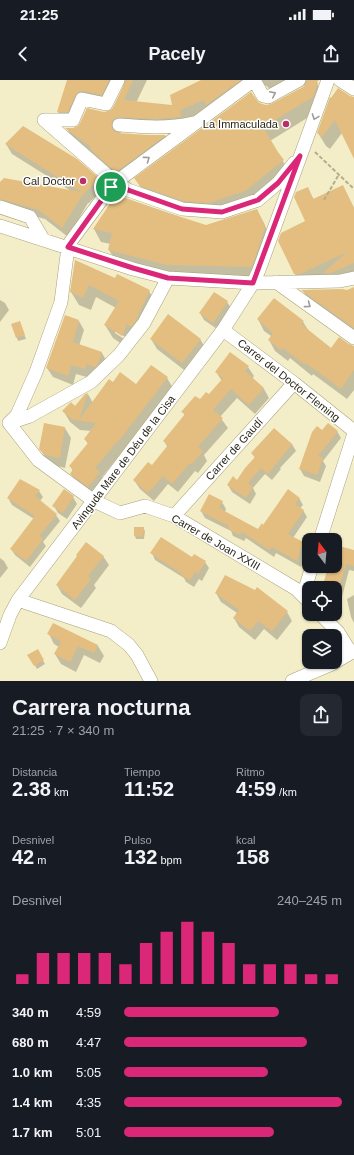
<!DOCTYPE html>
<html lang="es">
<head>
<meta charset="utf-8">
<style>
	body { margin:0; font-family:Arial,sans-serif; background:#242831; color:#f1f3f6; height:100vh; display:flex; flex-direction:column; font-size:15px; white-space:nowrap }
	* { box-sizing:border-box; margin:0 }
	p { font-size:13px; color:#9ea1a6 }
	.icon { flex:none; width:22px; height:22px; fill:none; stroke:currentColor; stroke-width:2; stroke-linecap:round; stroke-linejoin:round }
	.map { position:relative; height:601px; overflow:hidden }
	.sheet { display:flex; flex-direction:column; background:#171b24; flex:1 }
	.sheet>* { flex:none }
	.needle { width:26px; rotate:344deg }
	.buttons { position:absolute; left:302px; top:453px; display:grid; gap:8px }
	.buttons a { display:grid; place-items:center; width:40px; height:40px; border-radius:8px; background:#171b24; box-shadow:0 1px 3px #0004; font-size:20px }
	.pin { position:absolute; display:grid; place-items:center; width:34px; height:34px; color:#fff; margin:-17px; border:2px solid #fff; border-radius:50%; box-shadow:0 1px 4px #0007 }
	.round { display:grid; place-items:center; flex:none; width:42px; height:42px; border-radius:8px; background:#242831 }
	.head { display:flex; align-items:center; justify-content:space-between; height:68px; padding:0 12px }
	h1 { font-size:22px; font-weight:600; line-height:30px }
	.stats { display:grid; grid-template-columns:repeat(3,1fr); gap:6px; height:68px; padding:4px 12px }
	.stats div { display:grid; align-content:center }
	.stats b { font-size:20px; font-weight:600 }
	.stats small { font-size:11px; font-weight:400 }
	.stats p { font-size:11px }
	.chart { height:112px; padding:8px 12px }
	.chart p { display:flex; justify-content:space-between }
	.chart svg { width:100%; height:72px; margin-top:4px; stroke:#db2777; stroke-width:6 }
	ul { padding:0 12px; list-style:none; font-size:13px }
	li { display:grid; grid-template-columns:64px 48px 1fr; align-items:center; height:30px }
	li i { height:10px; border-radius:5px; background:#db2777 }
	.status { display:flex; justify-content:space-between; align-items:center; height:28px; padding:0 20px; background:#171b24; direction:ltr }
	.status svg { height:11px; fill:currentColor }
	header { display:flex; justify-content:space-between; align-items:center; height:52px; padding:0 12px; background:#171b24; font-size:18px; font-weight:600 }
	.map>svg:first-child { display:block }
	.shadow { fill:#0003; fill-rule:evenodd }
	.building { fill:#e3be80 }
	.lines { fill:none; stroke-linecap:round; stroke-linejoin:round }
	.minor-casing { stroke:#a7a17d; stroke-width:14 }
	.path { stroke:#b2ad8f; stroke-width:2; stroke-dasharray:4 2; stroke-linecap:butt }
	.minor { stroke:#fff; stroke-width:13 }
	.oneway { stroke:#9f9d97 }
	.route-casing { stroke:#fff; stroke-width:8 }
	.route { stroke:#db2777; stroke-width:5 }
	.poi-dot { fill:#ba2f67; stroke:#fff; stroke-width:1.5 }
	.labels { text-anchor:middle; stroke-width:3; stroke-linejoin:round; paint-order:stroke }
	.poi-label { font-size:11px; fill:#292618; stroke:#fff; text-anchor:end }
	.street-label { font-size:11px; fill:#292618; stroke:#fff }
</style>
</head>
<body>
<div class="status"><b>21:25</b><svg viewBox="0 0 49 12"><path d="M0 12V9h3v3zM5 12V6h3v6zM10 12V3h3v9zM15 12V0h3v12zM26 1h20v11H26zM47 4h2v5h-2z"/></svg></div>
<header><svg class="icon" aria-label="back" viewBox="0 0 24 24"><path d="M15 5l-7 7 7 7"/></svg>Pacely<svg class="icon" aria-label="share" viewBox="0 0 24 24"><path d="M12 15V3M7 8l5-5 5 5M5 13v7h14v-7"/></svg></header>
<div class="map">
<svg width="354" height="601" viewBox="0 0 354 601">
	<rect width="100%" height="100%" fill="#f4eec8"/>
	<path class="shadow" d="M 68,0 L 147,0 L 136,23 L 173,26 L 204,0 L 319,0 L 316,2 L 325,17 L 320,30 L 270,61 L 291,94 L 253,124 L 216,136 L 143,112 L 136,99 L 258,23 L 266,26 L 272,25 L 303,8 L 306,5 L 303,6 L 276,20 L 269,8 L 265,5 L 260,5 L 257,6 L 215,37 L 212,33 L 187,43 L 123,51 L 119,54 L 147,56 L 166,56 L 173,68 L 124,104 L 74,61 L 67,49 L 73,49 L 111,31 L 126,5 L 121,6 L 118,9 L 87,24 L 66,45 L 58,32 Z
		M 354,19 L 354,75 L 342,53 L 330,69 L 326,66 L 318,53 Z
		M 6,64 L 98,99 L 103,108 L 89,123 L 88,123 L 68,157 L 45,139 L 9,129 L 0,128 L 0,104 L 71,111 L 12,74 Z
		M 343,107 L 354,128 L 354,196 L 301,205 L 295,194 L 307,142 L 308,108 L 314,120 Z
		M 125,118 L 206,146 L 257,130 L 264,143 L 272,162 L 259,199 L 175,197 L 117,183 L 109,170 L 111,164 L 101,162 L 94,149 Z
		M 76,181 L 115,200 L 149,211 L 156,224 L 129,269 L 113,258 L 105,245 L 116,228 L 96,217 L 91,230 L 79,225 L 71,212 ZM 115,251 L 127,258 L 126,260 L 115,253 Z
		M 354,208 L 354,254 L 309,221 L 303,211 L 347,211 Z
		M 0,220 L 5,223 L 9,230 L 0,242 Z
		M 227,222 L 231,228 L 217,249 L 204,240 L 200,233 Z
		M 258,239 L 303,242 L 309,251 L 332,269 L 354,267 L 354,310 L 347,319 L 313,294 L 312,296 L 290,278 L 288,281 L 275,271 L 269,260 L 271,256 L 264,251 Z
		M 79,241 L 84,250 L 79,266 L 102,273 L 107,282 L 90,298 L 76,294 L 73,305 L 53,297 L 47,288 Z
		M 20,243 L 26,259 L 18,261 L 13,245 Z
		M 151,259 L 200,259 L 206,269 L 188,293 L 157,269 Z
		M 230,273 L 248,287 L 254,296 L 252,299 L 264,309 L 269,318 L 255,334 L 237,318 L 220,337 L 228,348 L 204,375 L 207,381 L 198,393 L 195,391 L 178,412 L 168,404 L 154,421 L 140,409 L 134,400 L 152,386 L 168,368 L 164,361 L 185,336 L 183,332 L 209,316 L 222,301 L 216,292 Z
		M 167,298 L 173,308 L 102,397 L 105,403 L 94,416 L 77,404 L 71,394 L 73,391 L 70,386 L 88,364 L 85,359 L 91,351 L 80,350 L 70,342 L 64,332 L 75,327 L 88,314 L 93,323 L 113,303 L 136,305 Z
		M 65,348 L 71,358 L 65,388 L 52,385 L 46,379 L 40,368 Z
		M 274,349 L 292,364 L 296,371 L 280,388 L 281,389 L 272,400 L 265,394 L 253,408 L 256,414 L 250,424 L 232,412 L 228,405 L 237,401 L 255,378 L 252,373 Z
		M 323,351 L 337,351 L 341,358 L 323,381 L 326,386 L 320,402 L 304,396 L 300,389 Z
		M 39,411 L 43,417 L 40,421 L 56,435 L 60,441 L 43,462 L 46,466 L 30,487 L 15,475 L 11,469 L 34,439 L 12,425 L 8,418 Z
		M 73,417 L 77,424 L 67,439 L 58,433 L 54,426 Z
		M 299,418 L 303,425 L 300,428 L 303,430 L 307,437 L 293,458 L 303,462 L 307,469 L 301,487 L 276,473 L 274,477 L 246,458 L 244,461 L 233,456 L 231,451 L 205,438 L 201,431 L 222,422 L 226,429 L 225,432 L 258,450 Z
		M 143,448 L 145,451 L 144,459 L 136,459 L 135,456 Z
		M 354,471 L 354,491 L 349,490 L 342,517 L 335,516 L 335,508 L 324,508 L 331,486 L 335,486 L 335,472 Z
		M 152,473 L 193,479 L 205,482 L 209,488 L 202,501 L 199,499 L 194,507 L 186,502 L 184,498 L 155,480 Z
		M 103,476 L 109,485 L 94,505 L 96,508 L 81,528 L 62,514 L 57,505 Z
		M 0,478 L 4,481 L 8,488 L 0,498 Z
		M 216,513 L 287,532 L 292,541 L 277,560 L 264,549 L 255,560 L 239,547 L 234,538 L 237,533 L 221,522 Z
		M 354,515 L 354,543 L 351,537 L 347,519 Z
		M 53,544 L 98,566 L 104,576 L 100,583 L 84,575 L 76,592 L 61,584 L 55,574 L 59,567 L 54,564 L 49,554 Z
		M 315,551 L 321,556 L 311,556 Z
		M 309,558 L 309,571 L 304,564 Z
		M 37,570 L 45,584 L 37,589 L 29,575 Z"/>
	<path class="building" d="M 67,0 L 109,0 L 102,15 L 84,11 L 80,11 L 75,16 L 68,32 L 57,32 Z
		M 126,0 L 133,0 L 124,20 L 172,25 L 170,15 L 201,0 L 241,0 L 206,25 L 204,20 L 180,30 L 181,37 L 156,39 L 120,37 L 115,38 L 112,41 L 111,44 L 112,48 L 114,51 L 118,53 L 147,55 L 166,55 L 116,92 L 90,69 L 91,67 L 65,48 L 73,48 L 78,46 L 80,43 L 87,28 L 104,32 L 111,30 L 113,28 Z
		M 307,0 L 316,0 L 318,3 L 313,17 L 263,47 L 278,72 L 284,80 L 245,111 L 208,123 L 184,121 L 140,106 L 134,98 L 251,12 L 259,23 L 266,25 L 271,24 L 303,7 L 306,4 Z
		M 338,8 L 350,16 L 354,17 L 354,79 L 335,40 L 322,57 L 317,53 L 330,17 L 331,18 Z
		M 23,46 L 77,79 L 99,98 L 84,114 L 83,114 L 62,148 L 39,130 L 0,119 L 0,102 L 4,98 L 81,112 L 5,64 Z
		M 343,105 L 354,128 L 354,183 L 330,193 L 323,193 L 347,172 L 300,194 L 294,194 L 278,161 L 281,153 L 305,141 L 294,117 L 296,112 L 308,107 L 313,119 Z
		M 117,113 L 125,118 L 159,130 L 206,145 L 257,129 L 265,147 L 252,187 L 167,185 L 108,170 L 112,153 L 93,149 Z
		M 75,180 L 115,198 L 117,194 L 150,210 L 135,242 L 131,247 L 127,244 L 122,256 L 104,245 L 119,221 L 89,205 L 83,218 L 70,212 Z
		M 354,207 L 354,248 L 301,210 L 342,209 L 347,210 Z
		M 214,212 L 228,221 L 213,243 L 199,233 Z
		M 274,218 L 304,241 L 301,244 L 331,268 L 339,257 L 349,264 L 354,266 L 354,290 L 341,309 L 306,283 L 305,285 L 283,268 L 281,270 L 268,260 L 273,253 L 257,239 Z
		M 168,234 L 201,259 L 182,283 L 150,259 Z
		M 65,235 L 79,240 L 73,262 L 102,272 L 98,284 L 95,287 L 87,284 L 85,289 L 71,285 L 68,296 L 46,288 Z
		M 20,241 L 25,255 L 16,258 L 11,244 Z
		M 230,272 L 249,286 L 245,291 L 264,308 L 249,325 L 231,309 L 213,330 L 223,338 L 198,367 L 203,371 L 192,384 L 190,383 L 172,404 L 163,396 L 148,413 L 133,400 L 148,382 L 152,385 L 168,365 L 163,361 L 185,334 L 181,332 L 195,316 L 200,319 L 206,312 L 209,314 L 223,298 L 215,292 Z
		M 151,285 L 168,297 L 118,362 L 117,362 L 95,388 L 100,392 L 88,407 L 70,394 L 73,389 L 69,386 L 88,363 L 84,359 L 96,343 L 73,340 L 62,331 L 71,322 L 75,326 L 85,314 L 88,313 L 79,340 L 109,299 L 113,302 L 120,292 L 136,304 Z
		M 44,343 L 65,347 L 60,378 L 45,375 L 39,369 Z
		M 328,343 L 338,351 L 318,376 L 323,378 L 317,395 L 299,389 L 312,352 L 317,346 L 322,350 Z
		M 274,348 L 292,364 L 268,394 L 261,388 L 248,403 L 253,407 L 246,418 L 227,405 L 233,396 L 237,400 L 245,388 L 255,377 L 251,373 Z
		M 20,399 L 40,410 L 35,416 L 57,434 L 39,456 L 43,459 L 26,481 L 10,469 L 35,436 L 7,418 Z
		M 64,409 L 74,416 L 63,433 L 52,426 Z
		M 288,409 L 300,418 L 295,424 L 304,430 L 288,454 L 303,462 L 297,481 L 272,467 L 269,470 L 242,452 L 240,455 L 228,449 L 229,446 L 200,431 L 209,414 L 223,421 L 219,428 L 258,449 L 262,443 L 263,445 Z
		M 134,447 L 144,447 L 143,457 L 134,456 Z
		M 161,457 L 192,477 L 194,474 L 206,481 L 198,494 L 195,492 L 190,500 L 181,495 L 182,494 L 150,473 Z
		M 86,462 L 104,476 L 88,496 L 91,499 L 75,520 L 56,505 L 77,476 L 76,475 Z
		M 335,465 L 354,470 L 354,486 L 346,484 L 338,511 L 335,511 L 335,508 L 322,508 L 328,487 L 335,489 Z
		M 225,495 L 255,510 L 257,507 L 288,531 L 272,551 L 258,541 L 250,551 L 233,538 L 239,530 L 215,513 Z
		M 53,543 L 98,565 L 94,573 L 78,566 L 70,582 L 54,574 L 61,561 L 47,554 Z
		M 38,569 L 44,580 L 34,586 L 27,575 Z"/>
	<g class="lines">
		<g class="minor-casing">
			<path id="minor" d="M 254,0 L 263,16 L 268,17 L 299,0
				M 340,0 L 354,9
				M 44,40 L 106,94 L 128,110 L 182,129 L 222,132 L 258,120 L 278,103 L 294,83
				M 44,40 L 73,40 L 82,19 L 106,24 L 118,0
				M 119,45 C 144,47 168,49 193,43
				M 0,127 L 30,137 L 43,159
				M 0,146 L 133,189 L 168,198 L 253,203 L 340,201 L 354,198
				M 276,202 L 354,258
				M 223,250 L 294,303 L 354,351
				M 9,343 L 17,335 L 36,292 L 61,222 L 68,167 L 71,161 L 111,107 L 116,102 L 254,0
				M 9,343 L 38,380 L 94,421 L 120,433 L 145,426 L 174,436 L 296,509 L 309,522
				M 9,343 L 30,336 L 91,302 L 119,275 L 144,243 L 168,198
				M 174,436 L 294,303
				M 320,460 L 354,353
				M 303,516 L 312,486
				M 18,520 L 111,551 L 129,565 L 137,575 L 151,601
				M 320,534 L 338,552 L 351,573
				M 0,563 L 10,535 L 18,520 L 223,250 L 253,203 L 259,190 L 328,0
				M 292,601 L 332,584 L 354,571"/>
		</g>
		<path class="path" d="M 315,72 L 354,109
			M 324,120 L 338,96"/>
		<use href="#minor" class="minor"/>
	</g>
	<defs><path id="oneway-chevron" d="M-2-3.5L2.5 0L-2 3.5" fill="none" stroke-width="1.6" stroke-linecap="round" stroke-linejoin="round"/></defs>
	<g class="oneway">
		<use href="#oneway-chevron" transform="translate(273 14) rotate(-26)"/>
		<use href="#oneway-chevron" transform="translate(315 37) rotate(110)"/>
		<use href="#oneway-chevron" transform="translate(147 79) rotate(-36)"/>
		<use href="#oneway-chevron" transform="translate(308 225) rotate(36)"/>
	</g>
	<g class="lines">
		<g class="route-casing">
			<path id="route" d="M 300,76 L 253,203 L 168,198 L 133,188 L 68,167 L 111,107 L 116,102 L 128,110 L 182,129 L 222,132 L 258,120 L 278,103 Z"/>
		</g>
		<use href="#route" class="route"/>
	</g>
	<g class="poi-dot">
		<circle cx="286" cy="44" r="4"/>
		<circle cx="83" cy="101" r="4"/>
	</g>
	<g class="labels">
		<g class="poi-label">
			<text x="278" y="48">La Immaculada</text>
			<text x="75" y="105">Cal Doctor</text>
		</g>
		<g class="street-label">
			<text transform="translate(289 300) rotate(38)" y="4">Carrer del Doctor Fleming</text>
			<text transform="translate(234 369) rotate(-48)" y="4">Carrer de Gaudí</text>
			<text transform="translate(123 382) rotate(-53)" y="4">Avinguda Mare de Déu de la Cisa</text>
			<text transform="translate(216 462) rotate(30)" y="4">Carrer de Joan XXIII</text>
		</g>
	</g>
</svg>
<div class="buttons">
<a><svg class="needle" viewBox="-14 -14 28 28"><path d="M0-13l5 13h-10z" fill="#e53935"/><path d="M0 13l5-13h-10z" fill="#9ea1a6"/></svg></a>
<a><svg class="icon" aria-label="locate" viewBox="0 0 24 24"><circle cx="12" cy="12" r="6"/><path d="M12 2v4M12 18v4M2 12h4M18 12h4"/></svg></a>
<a><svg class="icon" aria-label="layers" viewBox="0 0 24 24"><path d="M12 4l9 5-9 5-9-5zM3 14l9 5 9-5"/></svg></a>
</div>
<div class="pin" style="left:111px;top:107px;background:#1e9e55"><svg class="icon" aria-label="arrive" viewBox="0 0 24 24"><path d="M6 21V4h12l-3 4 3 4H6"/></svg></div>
</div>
<section class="sheet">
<div class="head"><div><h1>Carrera nocturna</h1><p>21:25 · 7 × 340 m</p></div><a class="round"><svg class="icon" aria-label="share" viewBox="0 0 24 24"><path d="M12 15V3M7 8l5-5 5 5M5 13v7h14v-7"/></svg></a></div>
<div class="stats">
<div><p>Distancia</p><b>2.38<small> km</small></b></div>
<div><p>Tiempo</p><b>11:52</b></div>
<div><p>Ritmo</p><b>4:59<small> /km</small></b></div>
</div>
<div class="stats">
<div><p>Desnivel</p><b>42<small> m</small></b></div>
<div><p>Pulso</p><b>132<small> bpm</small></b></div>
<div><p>kcal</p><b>158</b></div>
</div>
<div class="chart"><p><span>Desnivel</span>240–245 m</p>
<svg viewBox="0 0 160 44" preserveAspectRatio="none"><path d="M5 44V38M15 44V25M25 44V25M35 44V25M45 44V25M55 44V32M65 44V19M75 44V12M85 44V6M95 44V12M105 44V19M115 44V32M125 44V32M135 44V32M145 44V38M155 44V38"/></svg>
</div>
<ul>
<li><b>340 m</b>4:59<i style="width:71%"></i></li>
<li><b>680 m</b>4:47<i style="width:84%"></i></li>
<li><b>1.0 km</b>5:05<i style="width:66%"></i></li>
<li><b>1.4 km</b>4:35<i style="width:100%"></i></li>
<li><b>1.7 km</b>5:01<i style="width:69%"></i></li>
</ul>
</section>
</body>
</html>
